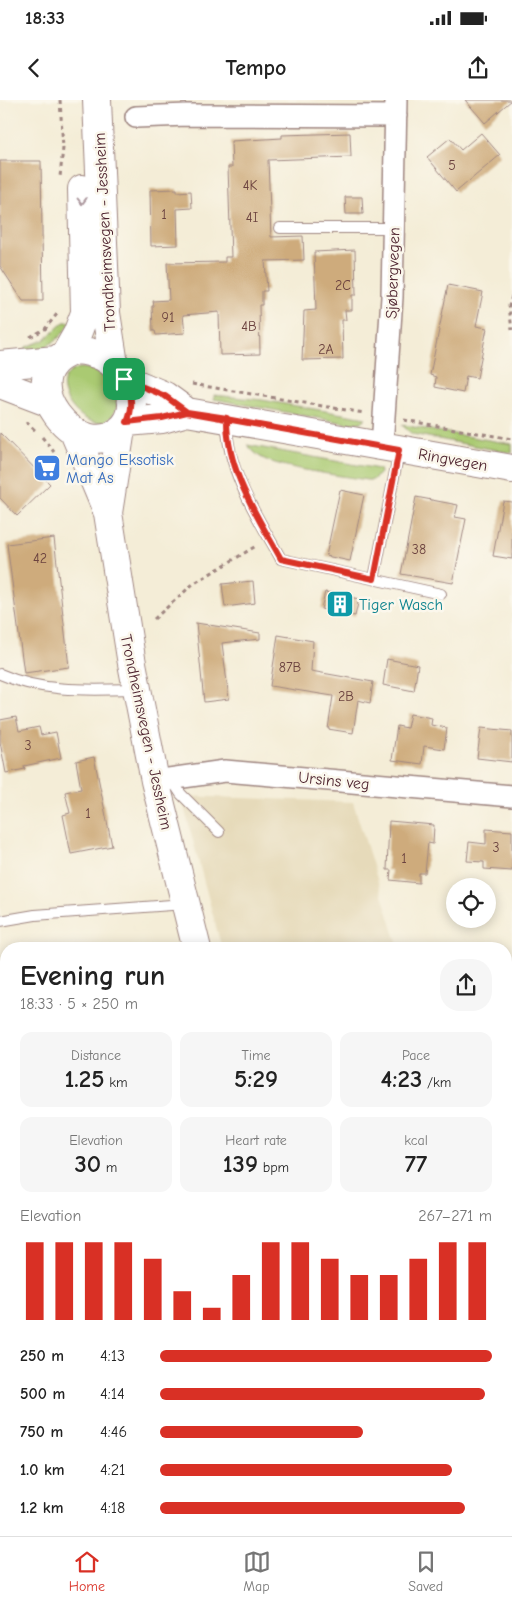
<!DOCTYPE html>
<html lang="en">
<head>
<meta charset="utf-8">
<style>
	body { margin:0; font-family:"Comic Neue",sans-serif; background:#f6f6f6; color:#222; height:100vh; display:flex; flex-direction:column; font-size:19px; white-space:nowrap }
	* { box-sizing:border-box; margin:0 }
	p { font-size:16px; color:#767676 }
	.icon { flex:none; width:28px; height:28px; fill:none; stroke:currentColor; stroke-width:2; stroke-linecap:round; stroke-linejoin:round }
	.map { position:relative; flex:1; overflow:hidden }
	.side { position:absolute; left:0px; top:842px; width:512px; height:594px; display:flex; flex-direction:column; background:#fff; border-radius:20px 20px 0 0; box-shadow:0 2px 12px #0003 }
	.side>* { flex:none }
	.buttons { position:absolute; left:446px; top:778px; display:grid; gap:10px }
	.buttons a { display:grid; place-items:center; width:50px; height:50px; border-radius:50%; background:#fff; box-shadow:0 2px 12px #0003; font-size:25px }
	.pin { position:absolute; display:grid; place-items:center; width:42px; height:42px; color:#fff; margin:-21px; border-radius:10px; box-shadow:0 2px 8px #0006 }
	.round { display:grid; place-items:center; flex:none; width:52px; height:52px; border-radius:20px; background:#f6f6f6 }
	.summary { display:flex; align-items:center; justify-content:space-between; height:85px; padding:0 20px }
	h1 { font-size:28px; font-weight:700; line-height:38px }
	.stats { display:grid; grid-template-columns:repeat(3,1fr); gap:8px; height:85px; padding:5px 20px }
	.stats div { display:grid; align-content:center; border-radius:12px; background:#f6f6f6; text-align:center }
	.stats b { font-size:25px; font-weight:700 }
	.stats small { font-size:14px; font-weight:400 }
	.stats p { font-size:14px }
	.chart { height:140px; padding:10px 20px }
	.chart p { display:flex; justify-content:space-between }
	.chart svg { width:100%; height:90px; margin-top:5px; stroke:#d93025; stroke-width:6 }
	ul { padding:0 20px; list-style:none; font-size:16px }
	li { display:grid; grid-template-columns:80px 60px 1fr; align-items:center; height:38px }
	li i { height:12px; border-radius:6px; background:#d93025 }
	.status { display:flex; justify-content:space-between; align-items:center; height:35px; padding:0 25px; background:#fff; direction:ltr }
	.status svg { height:14px; fill:currentColor }
	header { display:flex; justify-content:space-between; align-items:center; height:65px; padding:0 20px; background:#fff; font-size:22px; font-weight:700 }
	.tabs { display:flex; justify-content:space-around; align-items:center; height:70px; border-top:1px solid #e0e0e0; background:#fff; font-size:14px; color:#767676 }
	.tabs a { display:grid; justify-items:center; gap:2px }
	.tabs .selected { color:#d93025 }
	.map>svg:first-child { display:block }
	.built { fill:#e6daba }
	.green { fill:#aaca72; stroke:#7a744e }
	.building { fill:#ceab7c }
	.lines { fill:none; stroke-linecap:round; stroke-linejoin:round }
	.service-casing { stroke:#9f8681; stroke-width:12 }
	.minor-casing { stroke:#9f8681; stroke-width:24 }
	.secondary-casing { stroke:#9f8681; stroke-width:30 }
	.path { stroke:#9f8681; stroke-width:3; stroke-dasharray:4 4; stroke-linecap:butt }
	.service { stroke:#fff; stroke-width:10 }
	.minor { stroke:#fff; stroke-width:21 }
	.secondary { stroke:#fff; stroke-width:28 }
	.oneway { stroke:#ae9aa0 }
	.route-casing { stroke:#fff; stroke-width:10 }
	.route { stroke:#d93025; stroke-width:6 }
	.labels { text-anchor:middle; stroke-width:5; stroke-linejoin:round; paint-order:stroke }
	.number-label { font-size:14px; fill:#6b423f }
	.street-label { font-size:16px; fill:#4a1f2b; stroke:#fbf7ec }
	.shop-label { font-size:16px; fill:#366cbe; stroke:#fbf7ec; text-anchor:start }
	.culture-label { font-size:16px; fill:#0d838f; stroke:#fbf7ec; text-anchor:start }
</style>
</head>
<body>
<div class="status"><b>18:33</b><svg viewBox="0 0 49 12"><path d="M0 12V9h3v3zM5 12V6h3v6zM10 12V3h3v9zM15 12V0h3v12zM26 1h20v11H26zM47 4h2v5h-2z"/></svg></div>
<header><svg class="icon" aria-label="back" viewBox="0 0 24 24"><path d="M15 5l-7 7 7 7"/></svg>Tempo<svg class="icon" aria-label="share" viewBox="0 0 24 24"><path d="M12 15V3M7 8l5-5 5 5M5 13v7h14v-7"/></svg></header>
<div class="map">
<svg width="512" height="1436" viewBox="0 0 512 1436">
	<rect width="100%" height="100%" fill="#fbf7ec"/>
	<filter id="ink" filterUnits="userSpaceOnUse"><feTurbulence type="fractalNoise" baseFrequency=".02" numOctaves="2"/><feDisplacementMap in="SourceGraphic" scale="10" xChannelSelector="R" yChannelSelector="G"/><feConvolveMatrix kernelMatrix="1 2 1 2 8 2 1 2 1" color-interpolation-filters="sRGB"/></filter>
	<filter id="wash" filterUnits="userSpaceOnUse"><feTurbulence type="fractalNoise" baseFrequency=".0096" numOctaves="4" result="noise"/><feDisplacementMap in="SourceGraphic" scale="20" xChannelSelector="R" yChannelSelector="G"/><feGaussianBlur stdDeviation="1.12" result="paint"/><feColorMatrix in="noise" values="0 0 0 0 0 0 0 0 0 0 0 0 0 0 0 0 0 1.4 0 .05"/><feComposite in="paint" operator="in"/></filter>
	<g filter="url(#wash)">
		<rect width="100%" height="100%" fill="#f4edd7"/>
		<path class="built" d="M 181,696 L 353,702 L 399,849 L 222,849 Z
			M 512,1251 L 512,1436 L 409,1436 L 407,1430 L 506,1430 L 506,1253 Z"/>
		<path class="green" d="M 64,222 L 71,222 C 59,242 46,248 24,255 L 26,247 L 44,240 Z
			M 80,268 C 100,267 118,287 117,307 C 99,354 33,279 80,268 Z
			M 214,295 L 262,300 L 366,318 L 361,322 L 350,324 L 214,299 Z
			M 402,325 L 512,344 L 512,353 L 412,334 Z
			M 247,345 L 379,369 L 380,373 L 373,380 L 367,380 C 344,376 275,368 259,356 C 255,353 251,349 247,345 Z"/>
		<g id="blocks">
			<path class="building" d="M 465,0 L 512,0 L 485,23 Z
				M 350,33 L 351,57 L 268,60 L 271,137 L 303,136 L 304,160 L 265,161 L 267,191 L 262,191 L 262,205 L 259,205 L 260,254 L 220,255 L 219,212 L 183,215 L 185,233 L 156,235 L 155,231 L 153,231 L 152,206 L 154,206 L 153,201 L 169,200 L 167,163 L 225,162 L 225,157 L 231,157 L 228,67 L 232,67 L 231,41 L 282,38 L 282,35 Z
				M 481,33 L 500,55 L 456,92 L 427,57 L 450,38 L 461,50 Z
				M 0,61 L 41,61 L 43,201 L 23,201 L 0,166 Z
				M 177,89 L 177,92 L 191,91 L 192,108 L 177,109 L 178,145 L 151,146 L 150,90 Z
				M 345,97 L 362,97 L 363,114 L 346,114 Z
				M 355,150 L 356,195 L 352,195 L 352,210 L 345,210 L 346,220 L 342,220 L 343,259 L 302,260 L 304,211 L 316,210 L 314,152 Z
				M 448,185 L 483,192 L 476,226 L 487,228 L 477,278 L 466,276 L 463,293 L 435,287 L 436,277 L 430,275 Z
				M 0,333 L 50,384 L 17,416 L 0,398 Z
				M 340,390 L 364,395 L 350,461 L 326,456 Z
				M 416,397 L 458,405 L 455,417 L 466,419 L 453,483 L 401,474 Z
				M 503,401 L 512,402 L 512,459 L 493,456 Z
				M 54,438 L 69,567 L 24,573 L 7,444 Z
				M 253,481 L 255,503 L 225,507 L 222,484 Z
				M 325,492 L 359,499 L 355,516 L 321,509 Z
				M 196,523 L 260,533 L 260,539 L 222,543 L 229,599 L 204,602 Z
				M 278,535 L 313,541 L 311,571 L 373,582 L 370,603 L 358,600 L 353,633 L 328,629 L 333,596 L 270,586 Z
				M 387,559 L 418,565 L 414,591 L 383,585 Z
				M 410,614 L 432,618 L 431,625 L 447,628 L 444,649 L 424,646 L 422,664 L 392,660 L 397,626 L 407,628 Z
				M 16,617 L 19,631 L 39,627 L 41,635 L 56,632 L 61,658 L 24,666 L 25,669 L 6,673 L 0,642 L 0,620 Z
				M 481,628 L 512,631 L 512,662 L 477,658 Z
				M 94,657 L 112,746 L 71,754 L 63,715 L 70,713 L 65,692 L 81,689 L 76,661 Z
				M 389,721 L 434,725 L 433,744 L 428,743 L 425,773 L 419,773 L 419,783 L 390,780 L 391,770 L 387,770 Z
				M 486,729 L 512,731 L 512,771 L 484,769 L 484,762 L 467,761 L 469,742 L 486,744 Z"/>
		</g>
	</g>
	<g filter="url(#ink)">
		<use href="#blocks" fill-opacity="0" stroke="#9f8681" stroke-width="1"/>
		<g class="lines">
			<g class="service-casing">
				<path id="service" d="M 280,128 L 393,128
					M 227,321 C 226,370 258,418 281,459 L 441,494
					M 374,479 L 399,351
					M 0,574 C 43,593 90,590 136,589
					M 171,679 L 181,694 L 219,732
					M 0,821 L 35,815 L 185,804"/>
			</g>
			<g class="minor-casing">
				<path id="minor" d="M 136,17 L 187,15 L 396,16
					M 382,346 L 392,197 L 396,0
					M 155,681 L 225,671 L 512,696
					M 506,975 L 512,974
					M 506,1240 L 512,1238
					M 0,1397 L 6,1403
					M 31,1430 L 36,1436"/>
			</g>
			<g class="secondary-casing">
				<path id="secondary" d="M 97,0 L 106,213 L 114,264
					M 77,250 C 87,251 95,253 103,257 C 125,269 142,303 125,325 C 84,376 0,271 77,250 Z
					M 66,253 L 77,234 L 85,213 L 82,89
					M 0,265 L 56,260
					M 125,279 L 165,296 L 187,312
					M 0,284 L 50,303
					M 127,322 L 162,319 L 187,312 L 512,369
					M 74,332 L 108,413 L 131,558 L 155,681 L 197,849
					M 108,413 L 121,329
					M 375,1430 L 377,1436"/>
			</g>
			<path class="path" d="M 60,0 L 63,48 L 60,77
				M 512,196 L 509,206 L 512,230
				M 30,237 L 45,229 L 57,214
				M 192,284 L 364,313
				M 404,320 L 512,339
				M 26,322 L 36,331
				M 42,337 L 54,352
				M 154,519 L 193,484 L 256,446
				M 0,1123 L 6,1127
				M 0,1153 L 6,1159
				M 0,1307 L 6,1320
				M 90,1430 L 95,1436
				M 267,1430 L 270,1436"/>
			<use href="#service" class="service"/>
			<use href="#minor" class="minor"/>
			<use href="#secondary" class="secondary"/>
		</g>
		<defs><path id="oneway-chevron" d="M-2-3.5L2.5 0L-2 3.5" fill="none" stroke-width="1.6" stroke-linecap="round" stroke-linejoin="round" transform="scale(1.25)"/></defs>
		<use class="oneway" href="#oneway-chevron" transform="translate(82 101) rotate(89)"/>
	</g>
	<g class="lines" filter="url(#ink)">
		<g class="route-casing">
			<path id="route" d="M 124,279 C 132,293 134,307 127,322 L 162,318 L 187,312 L 227,318 C 226,369 257,416 281,459 L 374,479 L 399,350 L 187,312 L 165,296 L 124,279"/>
		</g>
		<use href="#route" class="route"/>
	</g>
	<defs>
		<g id="supermarket-square" transform="scale(1.4375)"><rect x="-9" y="-9" width="18" height="18" rx="4" fill="#3f7fe0" stroke="#fbf7ec"/><path d="M-6-5.5h2.5l.6 2H6L4.5 2H-2.5L-4.4-4H-6ZM-1.5 3.2a1.3 1.3 0 1 0 .1 0ZM3 3.2a1.3 1.3 0 1 0 .1 0Z" fill="#fff"/></g>
		<g id="building-square" transform="scale(1.4375)"><rect x="-9" y="-9" width="18" height="18" rx="4" fill="#0f9aa8" stroke="#fbf7ec"/><path d="M-4-6H4V6H1V3H-1V6H-4ZM-2.5-4.3h1.7v1.8h-1.7ZM.8-4.3h1.7v1.8H.8ZM-2.5-1h1.7V.8h-1.7ZM.8-1h1.7V.8H.8Z" fill="#fff"/></g>
	</defs>
	<g fill-rule="evenodd">
		<use href="#supermarket-square" x="47" y="368"/>
		<use href="#building-square" x="340" y="504"/>
	</g>
	<g class="labels">
		<g class="number-label">
			<text x="452" y="70">5</text>
			<text x="250" y="90">4K</text>
			<text x="164" y="119">1</text>
			<text x="252" y="122">4I</text>
			<text x="343" y="190">2C</text>
			<text x="168" y="222">91</text>
			<text x="249" y="231">4B</text>
			<text x="326" y="254">2A</text>
			<text x="419" y="454">38</text>
			<text x="40" y="463">42</text>
			<text x="290" y="572">87B</text>
			<text x="346" y="601">2B</text>
			<text x="28" y="650">3</text>
			<text x="88" y="718">1</text>
			<text x="496" y="752">3</text>
			<text x="404" y="763">1</text>
		</g>
		<g class="street-label">
			<text transform="translate(104 132) rotate(-93)" y="6">Trondheimsvegen - Jessheim</text>
			<text transform="translate(392 173) rotate(-88)" y="6">Sjøbergvegen</text>
			<text transform="translate(453 359) rotate(10)" y="6">Ringvegen</text>
			<text transform="translate(147 632) rotate(78)" y="6">Trondheimsvegen - Jessheim</text>
			<text transform="translate(334 680) rotate(6)" y="6">Ursins veg</text>
		</g>
		<g class="shop-label">
			<text x="66" y="365">Mango Eksotisk<tspan x="66" dy="18">Mat As</tspan></text>
		</g>
		<g class="culture-label">
			<text x="359" y="510">Tiger Wasch</text>
		</g>
	</g>
</svg>
<div class="buttons">
<a><svg class="icon" aria-label="locate" viewBox="0 0 24 24"><circle cx="12" cy="12" r="6"/><path d="M12 2v4M12 18v4M2 12h4M18 12h4"/></svg></a>
</div>
<div class="pin" style="left:124px;top:279px;background:#1e9e55"><svg class="icon" aria-label="arrive" viewBox="0 0 24 24"><path d="M6 21V4h12l-3 4 3 4H6"/></svg></div>
<section class="side">
<div class="summary"><div><h1>Evening run</h1><p>18:33 · 5 × 250 m</p></div><a class="round"><svg class="icon" aria-label="share" viewBox="0 0 24 24"><path d="M12 15V3M7 8l5-5 5 5M5 13v7h14v-7"/></svg></a></div>
<div class="stats">
<div><p>Distance</p><b>1.25<small> km</small></b></div>
<div><p>Time</p><b>5:29</b></div>
<div><p>Pace</p><b>4:23<small> /km</small></b></div>
</div>
<div class="stats">
<div><p>Elevation</p><b>30<small> m</small></b></div>
<div><p>Heart rate</p><b>139<small> bpm</small></b></div>
<div><p>kcal</p><b>77</b></div>
</div>
<div class="chart"><p><span>Elevation</span>267–271 m</p>
<svg viewBox="0 0 160 44" preserveAspectRatio="none"><path d="M5 44V6M15 44V6M25 44V6M35 44V6M45 44V14M55 44V30M65 44V38M75 44V22M85 44V6M95 44V6M105 44V14M115 44V22M125 44V22M135 44V14M145 44V6M155 44V6"/></svg>
</div>
<ul>
<li><b>250 m</b>4:13<i style="width:100%"></i></li>
<li><b>500 m</b>4:14<i style="width:98%"></i></li>
<li><b>750 m</b>4:46<i style="width:61%"></i></li>
<li><b>1.0 km</b>4:21<i style="width:88%"></i></li>
<li><b>1.2 km</b>4:18<i style="width:92%"></i></li>
</ul>
</section>
</div>
<nav class="tabs">
<a class="selected"><svg class="icon" aria-label="home" viewBox="0 0 24 24"><path d="M3 11l9-7 9 7M6 9v11h12V9"/></svg>Home</a>
<a><svg class="icon" aria-label="map" viewBox="0 0 24 24"><path d="M3 6l6-2 6 2 6-2v14l-6 2-6-2-6 2zM9 4v14M15 6v14"/></svg>Map</a>
<a><svg class="icon" aria-label="saved" viewBox="0 0 24 24"><path d="M7 4h10v16l-5-4-5 4z"/></svg>Saved</a>
</nav>
</body>
</html>
